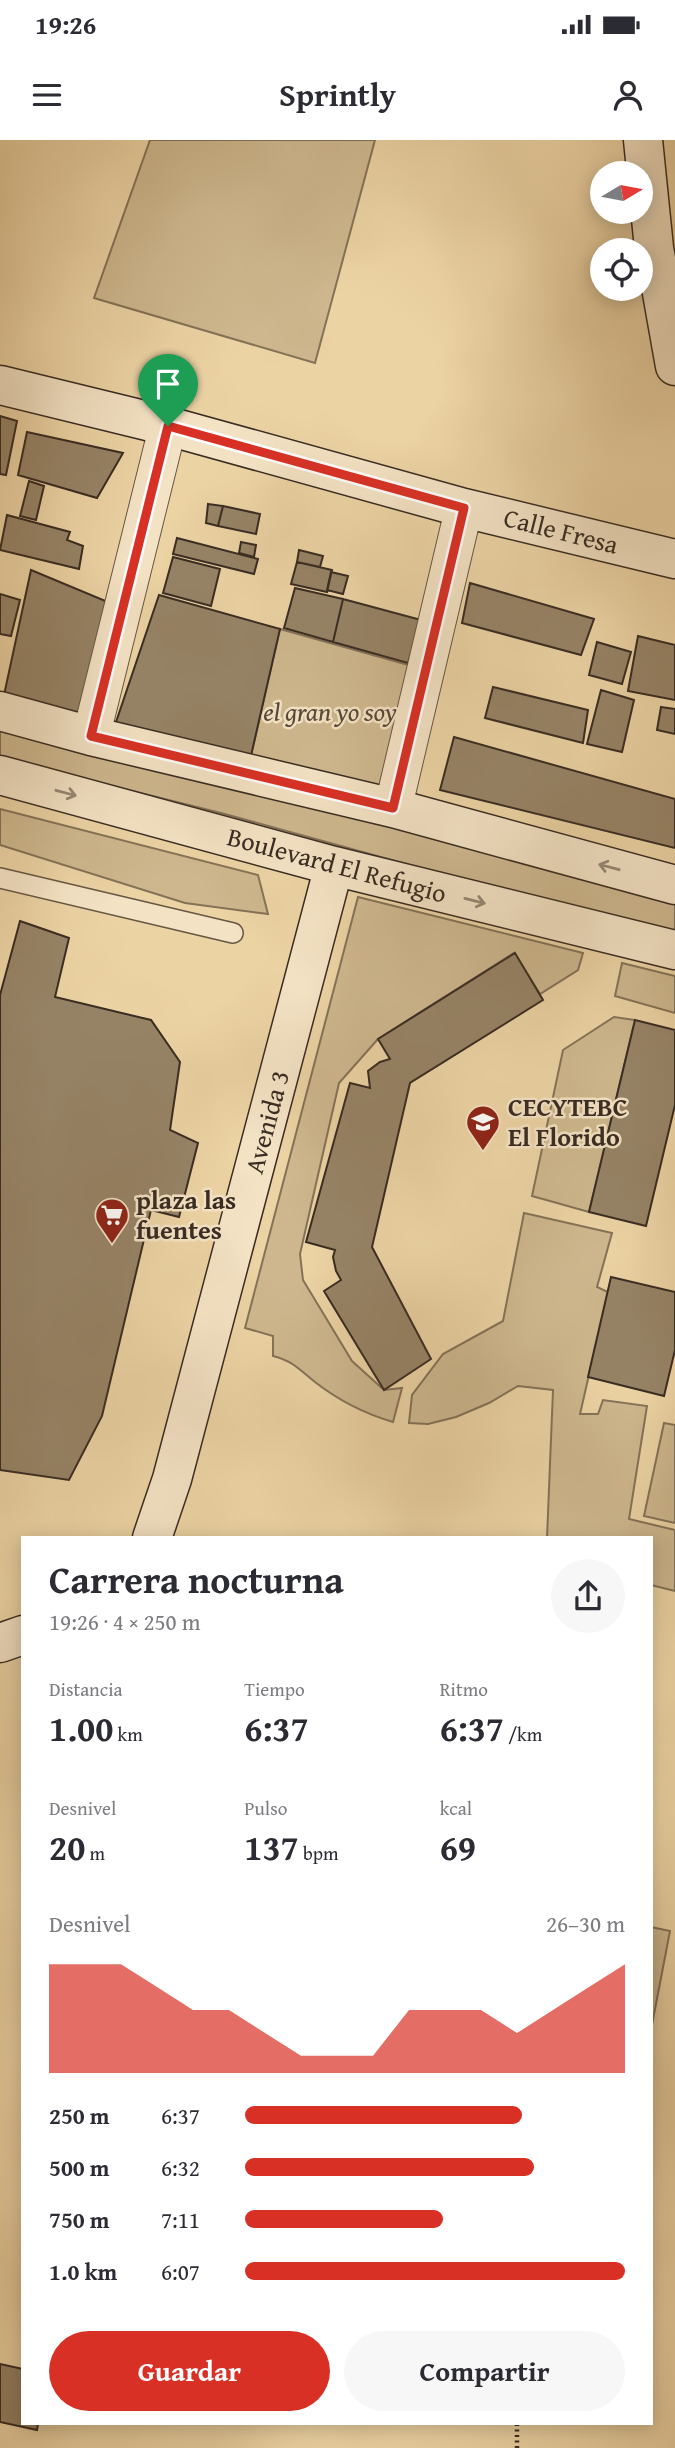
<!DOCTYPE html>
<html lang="es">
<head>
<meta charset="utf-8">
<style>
	body { margin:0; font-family:"Gentium Book Plus",serif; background:#f7f7f7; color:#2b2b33; height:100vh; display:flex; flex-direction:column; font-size:26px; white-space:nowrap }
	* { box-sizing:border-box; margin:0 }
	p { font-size:23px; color:#7c7c81 }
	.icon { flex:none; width:38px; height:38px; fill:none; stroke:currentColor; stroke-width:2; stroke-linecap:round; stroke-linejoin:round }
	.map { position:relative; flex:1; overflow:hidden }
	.drawer { position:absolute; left:21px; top:1396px; width:632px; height:889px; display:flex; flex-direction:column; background:#fff; border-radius:0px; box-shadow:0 4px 18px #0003 }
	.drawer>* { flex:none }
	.needle { width:46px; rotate:80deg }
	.tools { position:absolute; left:590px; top:21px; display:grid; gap:14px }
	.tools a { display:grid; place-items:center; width:63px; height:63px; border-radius:50%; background:#fff; box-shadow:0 4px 18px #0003; font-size:35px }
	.pin { position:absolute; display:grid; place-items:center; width:60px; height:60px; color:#fff; margin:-72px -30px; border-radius:50% 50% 50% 0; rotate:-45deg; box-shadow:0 0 7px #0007 }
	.pin .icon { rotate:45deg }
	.round { display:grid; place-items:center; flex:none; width:74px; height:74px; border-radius:37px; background:#f7f7f7 }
	.headline { display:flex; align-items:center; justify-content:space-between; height:119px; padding:0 28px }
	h1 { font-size:38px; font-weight:600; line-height:52px }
	.metrics { display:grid; grid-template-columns:repeat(3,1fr); gap:10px; height:119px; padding:7px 28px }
	.metrics div { display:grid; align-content:center }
	.metrics b { font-size:35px; font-weight:600 }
	.metrics small { font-size:19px; font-weight:400 }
	.metrics p { font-size:19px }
	.chart { height:196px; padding:14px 28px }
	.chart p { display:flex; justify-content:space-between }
	.chart svg { width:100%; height:126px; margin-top:7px; fill:#d93025; opacity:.7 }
	.action { display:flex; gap:14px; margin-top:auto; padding:14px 28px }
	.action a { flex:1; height:80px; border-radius:42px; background:#d93025; color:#fff; font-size:28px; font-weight:600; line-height:80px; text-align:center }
	.action a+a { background:#f7f7f7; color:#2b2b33 }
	ul { padding:0 28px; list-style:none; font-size:23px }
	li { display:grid; grid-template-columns:112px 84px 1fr; align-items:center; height:52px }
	li i { height:18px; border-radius:9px; background:#d93025 }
	.status { display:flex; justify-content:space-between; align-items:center; height:49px; padding:0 35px; background:#fff; direction:ltr }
	.status svg { height:19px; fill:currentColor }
	header { display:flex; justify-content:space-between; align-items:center; height:91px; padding:0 28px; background:#fff; font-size:32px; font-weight:600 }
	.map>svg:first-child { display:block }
	.green { fill:#ceb78e; stroke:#847258; stroke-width:2 }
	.building { fill:#968366; stroke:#392c23; stroke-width:2 }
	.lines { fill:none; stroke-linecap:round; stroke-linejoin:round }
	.lane-casing { stroke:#665643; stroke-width:22 }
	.street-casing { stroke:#665643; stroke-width:39 }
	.secondary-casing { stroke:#392c23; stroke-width:41 }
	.path { stroke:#392c23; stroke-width:4.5; stroke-dasharray:2 3.5; stroke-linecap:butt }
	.lane { stroke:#f3e2c4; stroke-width:19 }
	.street { stroke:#f3e2c4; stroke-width:37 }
	.secondary { stroke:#f3e2c4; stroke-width:38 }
	.oneway { stroke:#968774 }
	.route-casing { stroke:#fff; stroke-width:14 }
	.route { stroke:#d93025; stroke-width:9 }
	.labels { text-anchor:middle; stroke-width:5; stroke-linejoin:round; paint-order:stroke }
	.street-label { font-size:26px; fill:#392c23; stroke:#f3e2c4 }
	.park-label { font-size:26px; font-style:italic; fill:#574838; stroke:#f3e2c4 }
	.poi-label { font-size:26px; font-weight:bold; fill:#392c23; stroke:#f3e2c4; text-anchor:start }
</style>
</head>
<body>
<div class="status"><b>19:26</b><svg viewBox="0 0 49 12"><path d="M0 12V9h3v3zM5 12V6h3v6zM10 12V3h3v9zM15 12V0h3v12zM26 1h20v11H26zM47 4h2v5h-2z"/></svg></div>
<header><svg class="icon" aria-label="menu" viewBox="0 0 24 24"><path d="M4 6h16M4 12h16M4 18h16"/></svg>Sprintly<svg class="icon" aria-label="person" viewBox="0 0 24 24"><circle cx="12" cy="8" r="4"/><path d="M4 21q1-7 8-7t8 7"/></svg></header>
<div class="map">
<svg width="675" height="2308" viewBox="0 0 675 2308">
	<rect width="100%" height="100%" fill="#ecd3a4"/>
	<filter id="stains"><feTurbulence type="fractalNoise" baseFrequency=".00286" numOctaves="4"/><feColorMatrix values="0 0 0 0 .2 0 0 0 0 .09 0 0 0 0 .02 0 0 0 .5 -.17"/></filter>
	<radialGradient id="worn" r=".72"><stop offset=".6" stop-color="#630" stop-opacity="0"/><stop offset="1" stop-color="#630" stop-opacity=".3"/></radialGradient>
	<path class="green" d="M 150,0 L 375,0 L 315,223 L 94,158 Z
		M 280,489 L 412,526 L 378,654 L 250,620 Z
		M 0,586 L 675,752 L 675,798 L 221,673 L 0,618 Z
		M 0,669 L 258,735 L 268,774 L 185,763 L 0,705 Z
		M 358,757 L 583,813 L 578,830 L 540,854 L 514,813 L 378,899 L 339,943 L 300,1114 L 303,1140 L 352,1221 L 384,1250 L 402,1248 L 393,1282 C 366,1274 338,1260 315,1242 C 298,1229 295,1222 273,1216 L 273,1196 L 245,1188 Z
		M 622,823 L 675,836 L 675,873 L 615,856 Z
		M 614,877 L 635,880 L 589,1072 L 532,1056 L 563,910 Z
		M 524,1073 L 612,1093 L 597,1147 L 608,1152 L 580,1274 L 598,1274 L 603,1260 L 647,1266 L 629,1379 L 675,1390 L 675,1451 L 651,1445 L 651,1398 L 547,1398 L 553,1250 L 518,1246 L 489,1263 L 456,1277 L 428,1284 L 409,1283 L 412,1255 L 443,1214 L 503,1181 Z
		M 664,1283 L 675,1285 L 675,1383 L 644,1376 Z
		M 651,1787 L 670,1791 L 651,1890 Z"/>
	<path class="building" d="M 0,276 L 17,281 L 6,335 L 0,334 Z
		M 27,292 L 123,313 L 97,358 L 18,335 Z
		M 29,341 L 44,346 L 36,380 L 20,376 Z
		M 208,364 L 223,366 L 218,386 L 206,383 Z
		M 223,366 L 260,374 L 256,394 L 218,386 Z
		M 7,375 L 70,392 L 67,400 L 83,406 L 79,429 L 0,410 Z
		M 177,398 L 258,419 L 254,434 L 173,414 Z
		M 241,402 L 256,405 L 254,417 L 239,413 Z
		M 299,410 L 323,416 L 320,427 L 297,422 Z
		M 173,417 L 220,429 L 211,466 L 163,453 Z
		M 297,422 L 332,430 L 327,452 L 291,444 Z
		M 31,430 L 120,467 L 93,580 L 4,555 Z
		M 331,432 L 348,436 L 343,454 L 327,450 Z
		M 470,443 L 594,479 L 581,515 L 462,483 Z
		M 295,448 L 343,459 L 333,502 L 284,488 Z
		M 0,454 L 20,460 L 11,496 L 0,494 Z
		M 159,455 L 280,489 L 250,620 L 115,585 Z
		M 343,459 L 421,480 L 408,523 L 333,502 Z
		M 638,496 L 675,505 L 675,560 L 628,551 Z
		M 597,502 L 631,512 L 622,544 L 589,535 Z
		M 493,547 L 588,570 L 583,603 L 485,578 Z
		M 601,550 L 634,560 L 622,612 L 587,604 Z
		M 661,567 L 675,569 L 675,594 L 657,590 Z
		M 454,597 L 675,659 L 675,708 L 440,650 Z
		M 20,781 L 69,798 L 55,857 L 151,880 L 180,922 L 170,990 L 198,1003 L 179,1077 L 151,1070 L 102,1276 L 69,1340 L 0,1330 L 0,855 Z
		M 515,813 L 543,860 L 410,943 L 372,1107 L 431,1219 L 384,1250 L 324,1151 L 341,1140 L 336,1131 L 333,1117 L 335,1110 L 306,1102 L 350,943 L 370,948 L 368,931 L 380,922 L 390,919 L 378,899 Z
		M 635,880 L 675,890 L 675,965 L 646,1086 L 589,1072 Z
		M 611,1137 L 675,1152 L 675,1210 L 664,1256 L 588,1237 Z
		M 0,2224 L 23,2229 L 23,2284 L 38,2284 L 37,2290 L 0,2282 Z"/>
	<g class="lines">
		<g class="lane-casing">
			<path id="lane" d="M 0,738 L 233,793"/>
		</g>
		<g class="street-casing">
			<path id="street" d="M 91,596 L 168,286
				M 393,668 L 464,368"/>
		</g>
		<g class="secondary-casing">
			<path id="secondary" d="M 643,0 L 654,108 L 675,226
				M 0,245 L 168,286 L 464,368 L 675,419
				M 0,571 L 91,596 L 393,668 L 675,745
				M 0,635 L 334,726 L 675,810
				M 152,1398 L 172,1339 L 334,726
				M 0,1503 L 23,1495"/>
		</g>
		<path class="path" d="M 517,2284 L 517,2308"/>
		<use href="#lane" class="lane"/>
		<use href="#street" class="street"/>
		<use href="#secondary" class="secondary"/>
	</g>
	<defs><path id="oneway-shaft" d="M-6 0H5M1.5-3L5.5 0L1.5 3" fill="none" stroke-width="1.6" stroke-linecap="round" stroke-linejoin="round" transform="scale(1.75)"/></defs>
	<g class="oneway">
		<use href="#oneway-shaft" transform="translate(66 653) rotate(15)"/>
		<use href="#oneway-shaft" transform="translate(609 727) rotate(-165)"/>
		<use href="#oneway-shaft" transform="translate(475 761) rotate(14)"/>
	</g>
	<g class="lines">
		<g class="route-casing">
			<path id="route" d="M 168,286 L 464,368 L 393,668 L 91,596 Z"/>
		</g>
		<use href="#route" class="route"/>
	</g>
	<defs>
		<g id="school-pin" transform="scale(1.75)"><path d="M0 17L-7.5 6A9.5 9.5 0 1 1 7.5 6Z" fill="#8f2418" stroke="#f3e2c4"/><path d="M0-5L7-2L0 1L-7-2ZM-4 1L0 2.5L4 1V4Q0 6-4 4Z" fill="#fff"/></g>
		<g id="supermarket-pin" transform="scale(1.75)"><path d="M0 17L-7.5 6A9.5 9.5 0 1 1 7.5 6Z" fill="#8f2418" stroke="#f3e2c4"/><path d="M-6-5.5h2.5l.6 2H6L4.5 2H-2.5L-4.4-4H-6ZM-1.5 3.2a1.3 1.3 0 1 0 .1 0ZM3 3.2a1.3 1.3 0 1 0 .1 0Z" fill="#fff"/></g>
	</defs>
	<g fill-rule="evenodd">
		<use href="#school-pin" x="483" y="982"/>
		<use href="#supermarket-pin" x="112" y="1075"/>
	</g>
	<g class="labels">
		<g class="street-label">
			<text transform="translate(561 391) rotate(14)" y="9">Calle Fresa</text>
			<text transform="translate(337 725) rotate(15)" y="9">Boulevard El Refugio</text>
			<text transform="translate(267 982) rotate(-75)" y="9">Avenida 3</text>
		</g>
		<g class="park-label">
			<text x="330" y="581">el gran yo soy</text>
		</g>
		<g class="poi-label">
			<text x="508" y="976">CECYTEBC<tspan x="508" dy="30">El Florido</tspan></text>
			<text x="136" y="1069">plaza las<tspan x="136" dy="30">fuentes</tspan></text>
		</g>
	</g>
	<rect width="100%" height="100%" filter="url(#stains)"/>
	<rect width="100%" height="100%" fill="url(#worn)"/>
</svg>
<div class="tools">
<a><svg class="needle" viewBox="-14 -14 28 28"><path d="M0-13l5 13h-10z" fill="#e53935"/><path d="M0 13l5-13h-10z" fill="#7c7c81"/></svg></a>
<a><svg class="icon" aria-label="locate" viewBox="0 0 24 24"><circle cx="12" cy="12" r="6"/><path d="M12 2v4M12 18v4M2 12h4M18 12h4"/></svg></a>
</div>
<div class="pin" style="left:168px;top:286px;background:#1e9e55"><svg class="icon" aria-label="arrive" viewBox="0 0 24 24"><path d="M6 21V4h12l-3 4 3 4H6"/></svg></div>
<section class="drawer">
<div class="headline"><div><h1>Carrera nocturna</h1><p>19:26 · 4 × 250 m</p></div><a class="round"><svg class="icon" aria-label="share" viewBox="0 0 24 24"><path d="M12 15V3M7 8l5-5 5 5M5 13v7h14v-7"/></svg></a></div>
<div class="metrics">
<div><p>Distancia</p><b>1.00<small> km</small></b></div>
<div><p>Tiempo</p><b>6:37</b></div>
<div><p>Ritmo</p><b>6:37<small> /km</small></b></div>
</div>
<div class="metrics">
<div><p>Desnivel</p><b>20<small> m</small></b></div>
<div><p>Pulso</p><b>137<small> bpm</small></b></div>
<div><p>kcal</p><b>69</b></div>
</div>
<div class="chart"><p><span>Desnivel</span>26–30 m</p>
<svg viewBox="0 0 160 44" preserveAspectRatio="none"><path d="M0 44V6L10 6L20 6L30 14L40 22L50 22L60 30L70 38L80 38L90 38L100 22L110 22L120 22L130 30L140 22L150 14L160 6V44z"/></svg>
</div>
<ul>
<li><b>250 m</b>6:37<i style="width:73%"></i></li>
<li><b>500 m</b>6:32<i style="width:76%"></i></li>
<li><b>750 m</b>7:11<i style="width:52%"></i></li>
<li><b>1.0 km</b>6:07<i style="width:100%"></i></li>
</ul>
<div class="action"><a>Guardar</a><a>Compartir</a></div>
</section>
</div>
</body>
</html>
